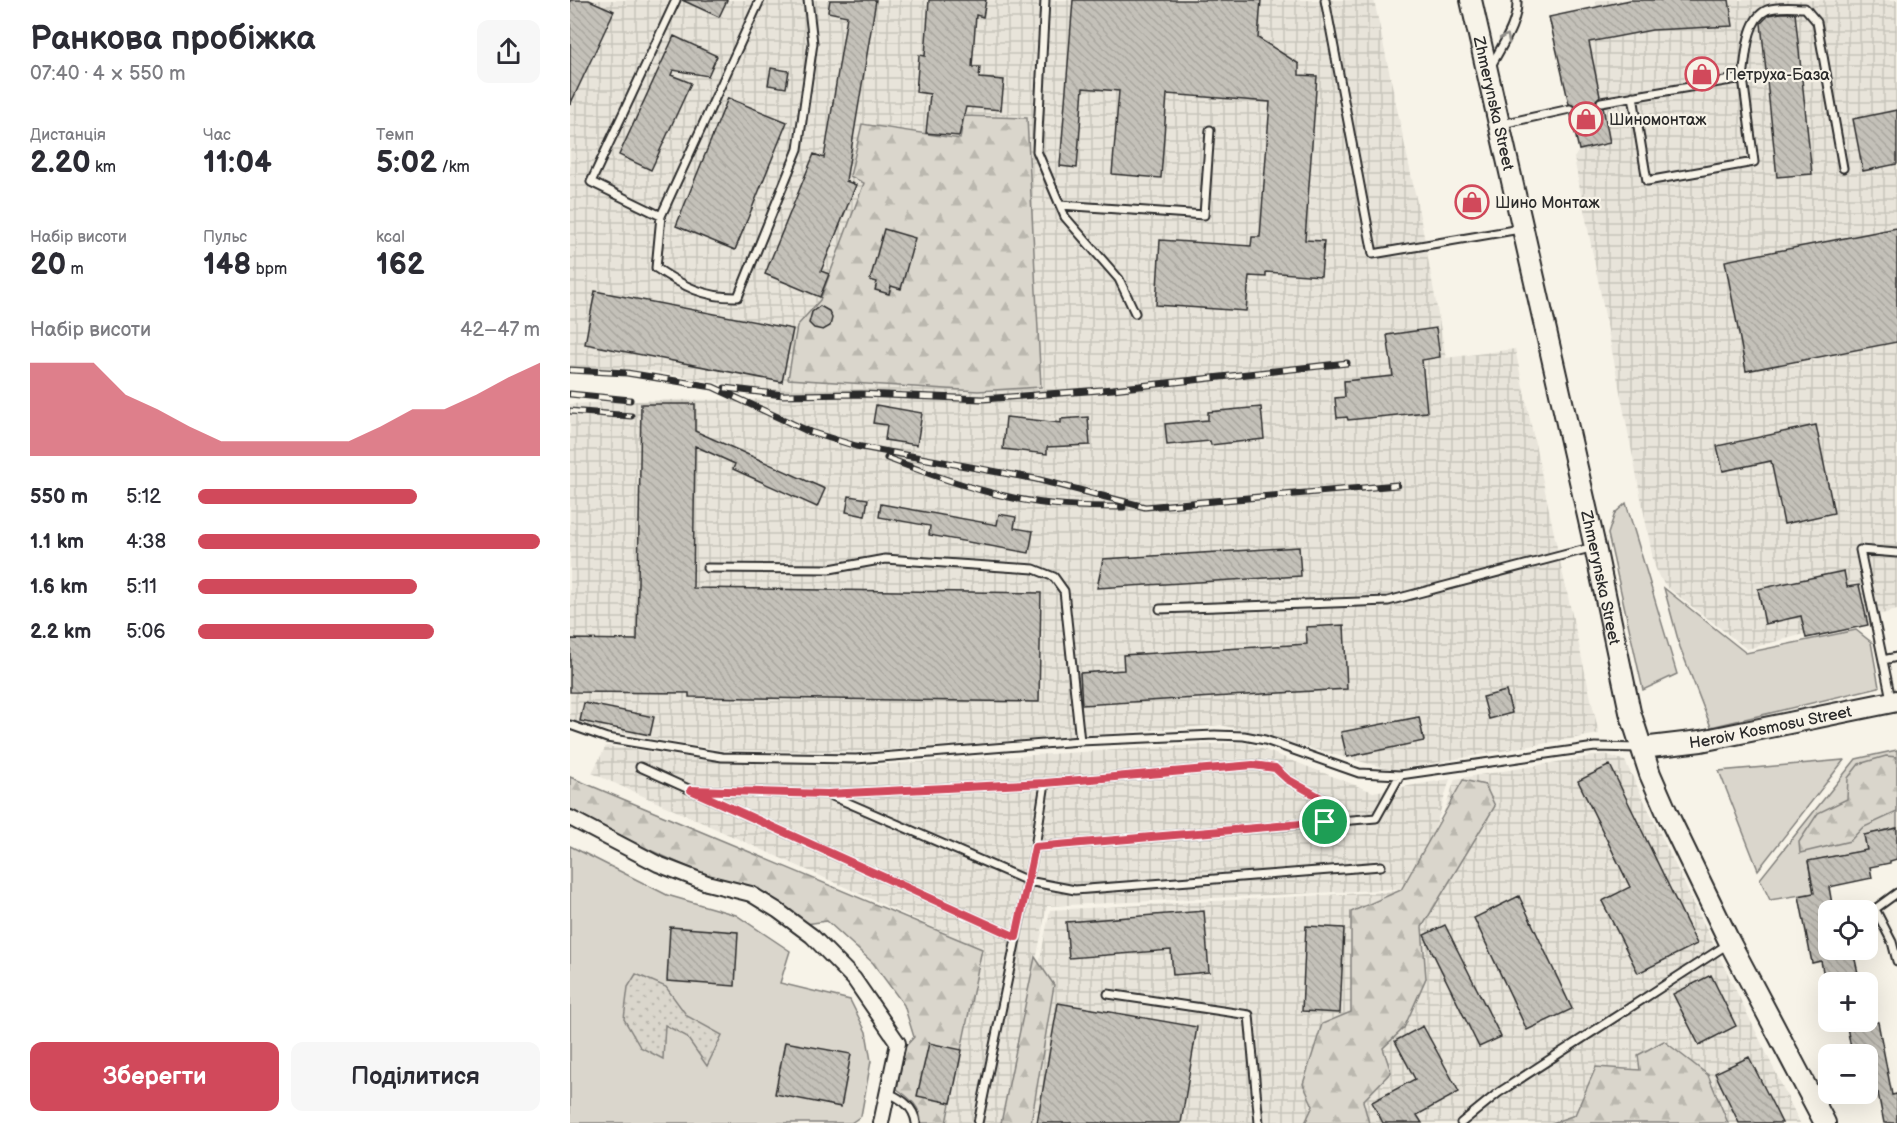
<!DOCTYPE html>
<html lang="uk">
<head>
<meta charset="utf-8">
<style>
	body { margin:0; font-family:"Balsamiq Sans",sans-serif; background:#f7f7f7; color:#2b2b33; height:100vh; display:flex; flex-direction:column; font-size:22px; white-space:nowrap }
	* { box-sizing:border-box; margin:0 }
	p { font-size:20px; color:#7c7c81 }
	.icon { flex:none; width:33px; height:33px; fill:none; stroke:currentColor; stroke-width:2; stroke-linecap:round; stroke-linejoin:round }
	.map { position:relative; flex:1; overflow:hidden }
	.drawer { display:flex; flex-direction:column; background:#fff; width:570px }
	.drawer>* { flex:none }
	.controls { position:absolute; left:1248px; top:900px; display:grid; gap:12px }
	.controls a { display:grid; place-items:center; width:60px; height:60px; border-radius:12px; background:#fff; box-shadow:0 6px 24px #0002; font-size:30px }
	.pin { position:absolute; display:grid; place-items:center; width:51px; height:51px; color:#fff; margin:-26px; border:3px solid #fff; border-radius:50%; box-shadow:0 2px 6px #0007 }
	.round { display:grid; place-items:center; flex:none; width:63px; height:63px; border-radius:12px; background:#f7f7f7 }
	.summary { display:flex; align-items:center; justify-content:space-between; height:102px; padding:0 30px }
	h1 { font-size:33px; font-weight:600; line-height:45px }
	.figures { display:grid; grid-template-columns:repeat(3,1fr); gap:9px; height:102px; padding:6px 30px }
	.figures div { display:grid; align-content:center }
	.figures b { font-size:30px; font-weight:600 }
	.figures small { font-size:16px; font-weight:400 }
	.figures p { font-size:16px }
	.chart { height:168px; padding:12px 30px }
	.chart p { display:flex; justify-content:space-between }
	.chart svg { width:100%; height:108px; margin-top:6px; fill:#d1495b; opacity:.7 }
	.primary-button { display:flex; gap:12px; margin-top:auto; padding:12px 30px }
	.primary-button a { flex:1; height:69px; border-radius:12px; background:#d1495b; color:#fff; font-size:24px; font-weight:600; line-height:69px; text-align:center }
	.primary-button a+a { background:#f7f7f7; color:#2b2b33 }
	ul { padding:0 30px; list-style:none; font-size:20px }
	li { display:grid; grid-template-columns:96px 72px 1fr; align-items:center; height:45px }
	li i { height:15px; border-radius:8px; background:#d1495b }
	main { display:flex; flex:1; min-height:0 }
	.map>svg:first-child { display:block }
	.industrial { fill:url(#industrial-grid) }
	.green { fill:#dad6cc; stroke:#82807c; stroke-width:1.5 }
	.forest { fill:url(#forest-firs); stroke:#82807c; stroke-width:1.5 }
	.park { fill:url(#park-dots); stroke:#82807c; stroke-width:1.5 }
	.building { fill:url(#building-back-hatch); stroke:#2b2b2b; stroke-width:1.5 }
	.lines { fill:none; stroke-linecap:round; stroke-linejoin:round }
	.lane-casing { stroke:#2b2b2b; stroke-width:11 }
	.street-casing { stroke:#2b2b2b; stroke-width:18 }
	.secondary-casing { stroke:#2b2b2b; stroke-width:24 }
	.lane { stroke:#f7f3e8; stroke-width:7 }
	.street { stroke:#f7f3e8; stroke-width:14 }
	.secondary { stroke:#f7f3e8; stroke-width:20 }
	.rail-casing { stroke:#2b2b2b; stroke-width:7 }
	.rail { stroke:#f7f3e8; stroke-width:4.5; stroke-dasharray:14; stroke-linecap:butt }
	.oneway { stroke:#918f8a }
	.route-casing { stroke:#fff; stroke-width:12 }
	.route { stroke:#d1495b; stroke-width:8 }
	.labels { text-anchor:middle; stroke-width:4.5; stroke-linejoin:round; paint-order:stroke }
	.poi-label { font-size:16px; fill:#2b2b2b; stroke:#f7f3e8; text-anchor:start }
	.street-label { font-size:16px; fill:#2b2b2b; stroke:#f7f3e8 }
</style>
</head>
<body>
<main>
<section class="drawer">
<div class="summary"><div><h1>Ранкова пробіжка</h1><p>07:40 · 4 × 550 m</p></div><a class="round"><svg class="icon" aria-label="share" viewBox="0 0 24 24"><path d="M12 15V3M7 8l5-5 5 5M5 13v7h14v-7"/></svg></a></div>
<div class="figures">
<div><p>Дистанція</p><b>2.20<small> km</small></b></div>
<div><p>Час</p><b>11:04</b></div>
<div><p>Темп</p><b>5:02<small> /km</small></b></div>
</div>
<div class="figures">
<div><p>Набір висоти</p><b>20<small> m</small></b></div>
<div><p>Пульс</p><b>148<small> bpm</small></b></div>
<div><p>kcal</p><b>162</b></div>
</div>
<div class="chart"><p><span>Набір висоти</span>42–47 m</p>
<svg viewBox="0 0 160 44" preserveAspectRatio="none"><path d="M0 44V6L10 6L20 6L30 19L40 25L50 32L60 38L70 38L80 38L90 38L100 38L110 32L120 25L130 25L140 19L150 12L160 6V44z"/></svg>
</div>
<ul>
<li><b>550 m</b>5:12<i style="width:64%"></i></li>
<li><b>1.1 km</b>4:38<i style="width:100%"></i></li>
<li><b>1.6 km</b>5:11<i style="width:64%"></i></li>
<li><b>2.2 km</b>5:06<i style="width:69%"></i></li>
</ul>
<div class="primary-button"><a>Зберегти</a><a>Поділитися</a></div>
</section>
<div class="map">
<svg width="1327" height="1123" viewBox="0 0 1327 1123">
	<defs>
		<pattern id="industrial-grid" width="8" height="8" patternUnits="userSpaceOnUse" patternTransform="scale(1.5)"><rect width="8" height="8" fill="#e8e4da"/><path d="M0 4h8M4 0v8" fill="none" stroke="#c7c4bb"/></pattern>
		<pattern id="forest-firs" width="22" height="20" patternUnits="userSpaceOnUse" patternTransform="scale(1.5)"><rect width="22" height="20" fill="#dad6cc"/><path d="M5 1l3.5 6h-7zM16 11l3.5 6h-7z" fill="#bbb8af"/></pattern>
		<pattern id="park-dots" width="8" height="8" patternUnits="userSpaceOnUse" patternTransform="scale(1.5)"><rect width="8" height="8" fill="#dad6cc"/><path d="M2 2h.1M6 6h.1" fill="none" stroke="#bbb8af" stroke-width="1.8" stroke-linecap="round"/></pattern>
		<pattern id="building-back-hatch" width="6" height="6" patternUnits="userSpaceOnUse" patternTransform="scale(1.5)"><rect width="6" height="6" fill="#c4c1b9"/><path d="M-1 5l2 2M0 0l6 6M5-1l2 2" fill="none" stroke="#a9a69f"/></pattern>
	</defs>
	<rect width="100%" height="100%" fill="#f7f3e8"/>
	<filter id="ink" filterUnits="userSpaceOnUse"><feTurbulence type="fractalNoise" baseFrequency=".0167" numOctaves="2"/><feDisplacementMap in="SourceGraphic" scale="12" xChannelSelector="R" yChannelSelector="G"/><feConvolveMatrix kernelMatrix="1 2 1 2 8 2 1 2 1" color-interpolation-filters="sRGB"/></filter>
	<g filter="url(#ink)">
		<path class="industrial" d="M 0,0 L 804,0 L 853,231 L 876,358 L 945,349 L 989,557 L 1029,734 L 823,770 L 651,725 L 288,752 L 151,750 L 33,730 L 0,721 L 0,404 L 91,400 L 234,399 L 82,371 L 0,367 Z
			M 1026,0 L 1327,0 L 1327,610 L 1177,649 L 1098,588 L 1089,577 L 1084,564 L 1004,158 L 1009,150 L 979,17 L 1027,7 Z
			M 674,742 L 803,792 L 880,779 L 847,888 L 477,906 L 433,1123 L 377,1123 L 412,949 L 22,773 L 36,746 L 151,762 L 288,766 Z
			M 1035,754 L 1055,761 L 1230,1123 L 437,1123 L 480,910 L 848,890 L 885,779 Z"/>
		<path class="green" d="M 1056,503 L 1107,674 L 1073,690 L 1038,534 L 1045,513 Z
			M 1094,588 L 1176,653 L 1286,630 L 1301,642 L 1309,687 L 1141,727 L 1110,647 Z
			M 1327,750 L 1327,828 L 1294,835 L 1297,850 L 1238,861 L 1244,893 L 1200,900 L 1190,879 L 1286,759 Z
			M 1274,760 L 1188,870 L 1149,771 Z
			M 0,846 L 97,895 L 166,915 L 220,951 L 210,983 L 280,1000 L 296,1032 L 301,1061 L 291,1116 L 281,1123 L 0,1123 Z"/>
		<path class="forest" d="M 394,116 L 457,118 L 471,387 L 408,391 L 218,379 L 227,326 L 250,300 L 294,183 L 280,176 L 292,124 L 390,139 Z
			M 1316,756 L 1327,757 L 1327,812 L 1292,828 L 1280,841 L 1230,853 L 1229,842 L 1248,813 L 1277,799 L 1278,778 L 1289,764 Z
			M 0,777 L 412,949 L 376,1123 L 351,1123 C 351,1107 340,1098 327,1089 L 335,1047 L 344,1037 L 334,1005 L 303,963 L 257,921 L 228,925 L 231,919 L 184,888 L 133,874 L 62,842 L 0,809 Z
			M 893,780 L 915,785 L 925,806 L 852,927 L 856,978 L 834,1028 L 813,1048 L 821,1072 L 793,1101 L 799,1123 L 735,1123 L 743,1106 L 733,1084 L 752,1024 L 781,1012 L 781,912 L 831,890 Z
			M 465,957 L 484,985 L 461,1123 L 431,1123 Z
			M 1094,1041 L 1138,1075 L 1158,1123 L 982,1123 L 1005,1115 L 1026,1067 L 1070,1070 L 1068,1055 Z"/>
		<path class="park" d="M 66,974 L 96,987 L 117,1016 L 152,1035 L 137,1066 L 116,1036 L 95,1025 L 93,1059 L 70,1047 L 54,1019 L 58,987 Z"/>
		<path class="building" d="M 0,0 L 19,0 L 44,11 L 0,105 Z
			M 112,0 L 157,0 L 149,17 Z
			M 260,0 L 306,0 L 276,181 L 286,185 L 251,271 L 259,274 L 250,297 L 195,274 L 244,154 L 254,158 L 277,16 L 258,12 Z
			M 359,0 L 416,0 L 413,17 L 406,15 L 402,67 L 410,67 L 409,78 L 434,80 L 431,110 L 396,107 L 389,136 L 356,133 L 360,94 L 346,92 L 349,55 L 355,56 Z
			M 503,0 L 691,0 L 688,38 L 729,64 L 729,75 L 747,76 L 735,240 L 754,241 L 751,276 L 696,272 L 696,277 L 679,276 L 676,311 L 586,305 L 590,240 L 681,246 L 682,237 L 690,237 L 700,102 L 597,94 L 591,178 L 542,174 L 549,91 L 513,88 L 507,168 L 490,166 Z
			M 1060,0 L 1159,0 L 1163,26 L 1082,30 L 1019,42 L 1030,96 L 1026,100 L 1026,104 L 1029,107 L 1033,107 L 1040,143 L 1009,150 L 1001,115 L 1005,111 L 1005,107 L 999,104 L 979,17 Z
			M 1211,13 L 1225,13 L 1242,174 L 1207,177 L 1191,23 L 1199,15 Z
			M 104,36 L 147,56 L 138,76 L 103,70 L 101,75 L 121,83 L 81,170 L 49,155 Z
			M 201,68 L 219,71 L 216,88 L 198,85 Z
			M 158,98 L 217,122 L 165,250 L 106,226 Z
			M 1327,110 L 1327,164 L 1293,171 L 1283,119 Z
			M 910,191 L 913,209 L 894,212 L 891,194 Z
			M 1327,228 L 1327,342 L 1176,371 L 1155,261 Z
			M 314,229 L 345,238 L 331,289 L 321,286 L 319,294 L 305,290 L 307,282 L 300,280 Z
			M 25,291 L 223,329 L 212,382 L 15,344 Z
			M 250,306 L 259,311 L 262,318 L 260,326 L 253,330 L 244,328 L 239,323 L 242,312 Z
			M 866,328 L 870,357 L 852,360 L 857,412 L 778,420 L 777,417 L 767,418 L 765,398 L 775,397 L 774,381 L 823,376 L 817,335 Z
			M 71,404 L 125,404 L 125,431 L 255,489 L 247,507 L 163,469 L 165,464 L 125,446 L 123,588 L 471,593 L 469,702 L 119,697 L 119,693 L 0,692 L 0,639 L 67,640 Z
			M 306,405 L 352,413 L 347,445 L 315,440 L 317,425 L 303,423 Z
			M 691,407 L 694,439 L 641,445 L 640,441 L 597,445 L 595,424 L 638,420 L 638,412 Z
			M 436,417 L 491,423 L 491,419 L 518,417 L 520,445 L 477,447 L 477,454 L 433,449 Z
			M 1246,425 L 1264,513 L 1214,524 L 1201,461 L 1153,471 L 1147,446 Z
			M 279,496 L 298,499 L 295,516 L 276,512 Z
			M 311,504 L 427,525 L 429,514 L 446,517 L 444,528 L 463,531 L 459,553 L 359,535 L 360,526 L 309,517 Z
			M 729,547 L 731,576 L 527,588 L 533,559 Z
			M 1274,571 L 1277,587 L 1289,585 L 1298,625 L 1236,638 L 1231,616 L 1195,624 L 1188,589 Z
			M 774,625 L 777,689 L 512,705 L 510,673 L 554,670 L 553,655 L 737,644 L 736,627 Z
			M 936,691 L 942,713 L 919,719 L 913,697 Z
			M 14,703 L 84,717 L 80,735 L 10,721 Z
			M 849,717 L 854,741 L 777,757 L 771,732 Z
			M 1040,765 L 1127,944 L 1068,973 L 1032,901 L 1060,887 L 1008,781 Z
			M 1327,828 L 1327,859 L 1320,861 L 1320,863 L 1300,867 L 1302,878 L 1259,887 L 1263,910 L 1258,910 L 1258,950 L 1270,950 L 1271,957 L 1284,955 L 1290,982 L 1255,982 L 1251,961 L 1242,963 L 1229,896 L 1244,893 L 1238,861 L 1297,850 L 1294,835 Z
			M 949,896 L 1002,1009 L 957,1030 L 904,918 Z
			M 634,911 L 639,972 L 603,975 L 601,950 L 499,958 L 496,922 Z
			M 875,925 L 931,1037 L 909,1047 L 854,935 Z
			M 736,926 L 774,928 L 770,1013 L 732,1011 Z
			M 100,927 L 168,932 L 165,986 L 97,981 Z
			M 1141,975 L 1166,1026 L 1129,1045 L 1103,994 Z
			M 488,1003 L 627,1027 L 611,1123 L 467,1123 Z
			M 1276,1022 L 1308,1022 L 1322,1095 L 1327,1094 L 1327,1123 L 1314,1123 L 1308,1093 L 1298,1095 L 1298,1054 L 1286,1054 L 1285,1048 L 1281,1048 Z
			M 853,1026 L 889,1092 L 847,1115 L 852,1123 L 813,1123 L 802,1102 L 845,1079 L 825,1041 Z
			M 215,1042 L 281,1054 L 271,1107 L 205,1094 Z
			M 359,1043 L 392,1050 L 381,1103 L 347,1096 Z
			M 1179,1057 L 1212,1123 L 1169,1123 L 1145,1073 Z"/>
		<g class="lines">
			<g class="lane-casing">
				<path id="lane" d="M 190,0 L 91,216 L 86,268 C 113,286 135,298 168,297 L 228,149 L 243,43 L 238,0
					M 475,0 L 467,151 L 495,217 L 549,279 L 565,313
					M 755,0 L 803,254 L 950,229
					M 921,66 C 932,45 948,24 947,0
					M 1173,78 C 1176,59 1176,19 1197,10 C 1209,6 1223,8 1235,8 L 1247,22 L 1273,168
					M 1031,102 L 1173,78 L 1184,162 L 1077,181 L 1063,96
					M 932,124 L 1000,109
					M 490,205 L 634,215 L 640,130
					M 91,216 L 21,182 L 106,0
					M 137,568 L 260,569 L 315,559 L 464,569 L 484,577 L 494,591 L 510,741
					M 590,609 L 818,601 L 1024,547
					M 1313,660 L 1327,657
					M 1321,699 L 1290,550 L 1327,553
					M 0,725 L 37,738 L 152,757 L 286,759 L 510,741 L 645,735 L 674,736 L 695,740 L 789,773 L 830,775 L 1025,747 L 1071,748
					M 70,767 L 446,937
					M 121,790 L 257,794 L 475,783 L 683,765 L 705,768 L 717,779 L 751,798 L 755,822
					M 260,795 L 458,881 L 505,890 L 811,866
					M 465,847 L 806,818 L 830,775
					M 1327,893 L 1305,909 L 1322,942 L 1327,961
					M 538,994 L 679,1015 L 689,1123
					M 318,1093 C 332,1099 344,1107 346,1123
					M 408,1123 L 465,847 L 475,783
					M 891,1123 L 928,1093 L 1158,944"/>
			</g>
			<g class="street-casing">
				<path id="street" d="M 0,818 L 88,864 L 137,883 L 181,894 L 207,910 L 242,936 L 284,979 L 328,1043 L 311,1123"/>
			</g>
			<g class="secondary-casing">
				<g id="secondary">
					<path id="s1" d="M 901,0 L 1025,547 L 1060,712 L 1080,774 L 1097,813 L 1160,943 L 1255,1123"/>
					<path id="s2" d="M 1072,748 L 1131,741 L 1327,701"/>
				</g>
			</g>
			<use href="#lane" class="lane"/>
			<use href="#street" class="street"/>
			<use href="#secondary" class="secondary"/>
			<g class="rail-casing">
				<path id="rail" d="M 0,370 L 57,373 L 143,387 L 240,432 L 286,446 L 466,479 L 575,507 L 827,485
					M 155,388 L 213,395 L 292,394 L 413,399 L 543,389 L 777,363
					M 0,394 L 60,400
					M 0,411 L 61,416
					M 317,458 C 357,473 397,488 439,497 C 477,506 515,507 553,507"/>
			</g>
			<use href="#rail" class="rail"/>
		</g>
		<defs><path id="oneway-chevron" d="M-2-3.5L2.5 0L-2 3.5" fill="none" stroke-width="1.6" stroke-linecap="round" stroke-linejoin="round" transform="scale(1.5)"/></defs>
		<use class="oneway" href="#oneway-chevron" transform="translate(936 38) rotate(-62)"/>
	</g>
	<g class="lines" filter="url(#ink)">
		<g class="route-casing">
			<path id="route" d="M 683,765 L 705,768 L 717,779 L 751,798 L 755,822 L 465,847 L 446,937 L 121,790 L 257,794 L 475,783 Z"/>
		</g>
		<use href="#route" class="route"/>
	</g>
	<defs>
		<g id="shop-ring" transform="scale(1.725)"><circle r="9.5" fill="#f7f3e8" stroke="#d1495b" stroke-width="1.5"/><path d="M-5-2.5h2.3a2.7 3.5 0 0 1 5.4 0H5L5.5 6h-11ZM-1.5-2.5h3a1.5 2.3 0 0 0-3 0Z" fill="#d1495b"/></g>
	</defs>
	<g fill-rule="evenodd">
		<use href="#shop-ring" x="1132" y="74"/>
		<use href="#shop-ring" x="1016" y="119"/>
		<use href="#shop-ring" x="902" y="202"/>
	</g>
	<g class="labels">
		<g class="poi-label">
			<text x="1155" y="80">Петруха-База</text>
			<text x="1039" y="125">Шиномонтаж</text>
			<text x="925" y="208">Шино Монтаж</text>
		</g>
		<g class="street-label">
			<text dy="6" stroke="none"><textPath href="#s1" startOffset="106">Zhmerynska Street</textPath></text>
			<text dy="6" stroke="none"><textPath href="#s1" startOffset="592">Zhmerynska Street</textPath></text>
			<text dy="6" stroke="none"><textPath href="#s2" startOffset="130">Heroiv Kosmosu Street</textPath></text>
		</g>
	</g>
</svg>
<div class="controls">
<a><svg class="icon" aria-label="locate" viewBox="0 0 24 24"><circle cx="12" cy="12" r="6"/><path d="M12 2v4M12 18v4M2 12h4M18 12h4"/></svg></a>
<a>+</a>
<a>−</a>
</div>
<div class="pin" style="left:755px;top:822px;background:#1e9e55"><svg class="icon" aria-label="arrive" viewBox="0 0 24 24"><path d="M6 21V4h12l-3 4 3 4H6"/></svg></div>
</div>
</main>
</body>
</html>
